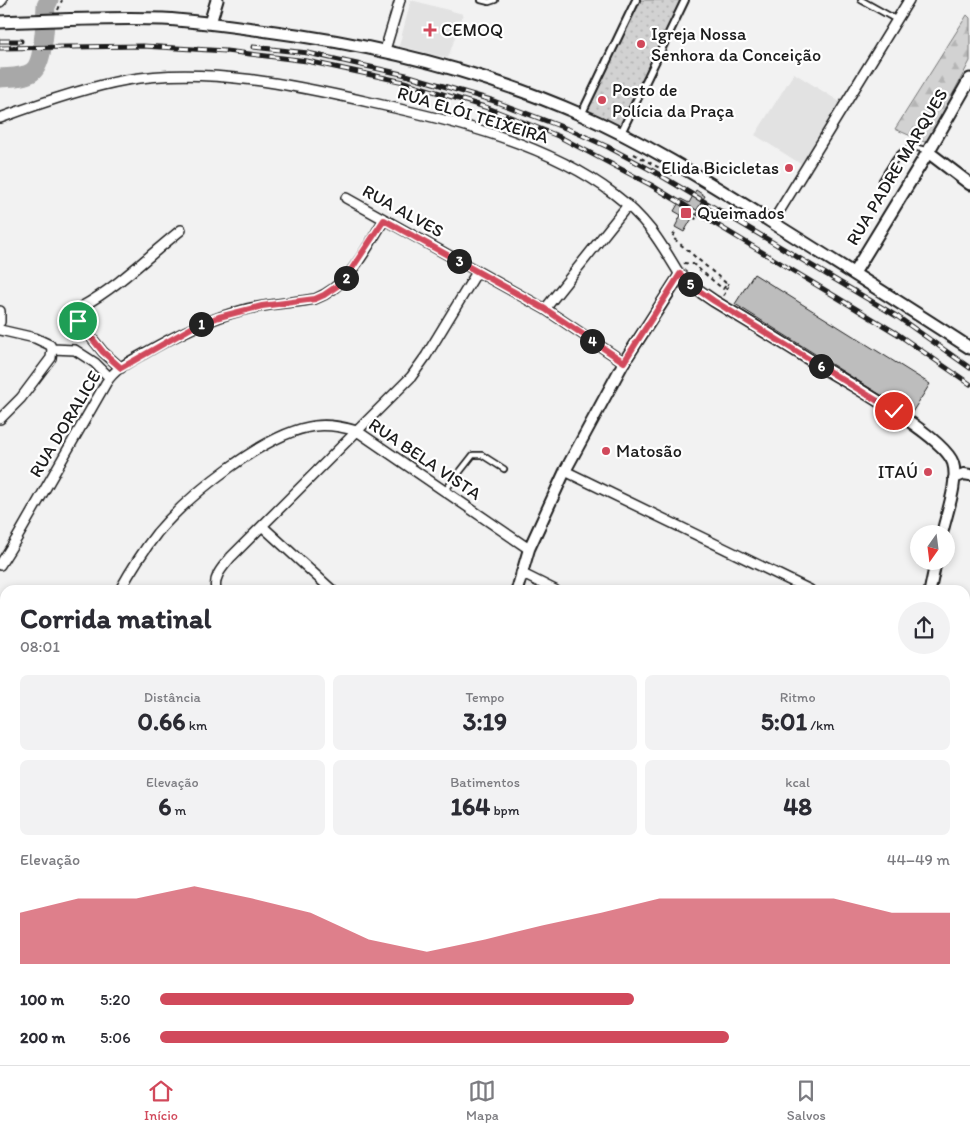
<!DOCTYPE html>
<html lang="pt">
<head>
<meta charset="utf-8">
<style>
	body { margin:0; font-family:Itim,sans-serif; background:#f2f2f3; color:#2b2b33; height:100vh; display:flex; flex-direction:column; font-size:19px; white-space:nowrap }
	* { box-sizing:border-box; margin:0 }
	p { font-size:16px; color:#7c7c81 }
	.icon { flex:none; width:28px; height:28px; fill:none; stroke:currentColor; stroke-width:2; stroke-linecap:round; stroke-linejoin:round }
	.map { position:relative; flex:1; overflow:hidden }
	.sheet { position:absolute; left:0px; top:585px; width:970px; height:480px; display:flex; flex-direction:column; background:#fff; border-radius:15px 15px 0 0; box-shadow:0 2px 8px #0003 }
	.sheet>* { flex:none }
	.needle { width:32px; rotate:194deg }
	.tools { position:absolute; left:910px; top:525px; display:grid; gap:10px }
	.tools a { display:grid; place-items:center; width:45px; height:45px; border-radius:50%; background:#fff; box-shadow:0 2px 8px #0003; font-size:25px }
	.pin { position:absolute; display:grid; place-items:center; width:42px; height:42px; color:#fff; margin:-21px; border:2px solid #fff; border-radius:50%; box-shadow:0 1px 5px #0007 }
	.km { position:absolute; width:25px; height:25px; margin:-12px; border-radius:50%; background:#222; color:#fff; font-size:14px; line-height:25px; text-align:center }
	.round { display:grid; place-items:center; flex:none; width:52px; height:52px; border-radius:26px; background:#f2f2f3 }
	.head { display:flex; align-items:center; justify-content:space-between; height:85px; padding:0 20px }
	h1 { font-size:28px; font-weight:700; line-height:38px }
	.metrics { display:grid; grid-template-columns:repeat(3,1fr); gap:8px; height:85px; padding:5px 20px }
	.metrics div { display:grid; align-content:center; border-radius:8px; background:#f2f2f3; text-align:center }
	.metrics b { font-size:25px; font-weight:700 }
	.metrics small { font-size:14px; font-weight:400 }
	.metrics p { font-size:14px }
	.chart { height:140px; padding:10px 20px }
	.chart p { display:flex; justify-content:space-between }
	.chart svg { width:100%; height:90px; margin-top:5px; fill:#d1495b; opacity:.7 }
	ul { padding:0 20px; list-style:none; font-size:16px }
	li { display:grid; grid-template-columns:80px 60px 1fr; align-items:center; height:38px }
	li i { height:12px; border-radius:6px; background:#d1495b }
	.dock { display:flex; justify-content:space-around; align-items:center; height:70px; border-top:1px solid #e1e1e2; background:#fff; font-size:14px; color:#7c7c81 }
	.dock a { display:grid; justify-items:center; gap:2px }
	.dock .on { color:#d1495b }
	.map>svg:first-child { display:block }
	.built { fill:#e2e2e2 }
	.grass { fill:url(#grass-dots); stroke:#777 }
	.forest { fill:url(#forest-firs); stroke:#777 }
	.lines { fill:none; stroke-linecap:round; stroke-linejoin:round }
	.river { stroke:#a8a8a8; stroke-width:19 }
	.building { fill:#bdbdbd; stroke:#1c1c1c }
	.service-casing { stroke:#1c1c1c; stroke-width:8 }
	.pedestrian-casing { stroke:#1c1c1c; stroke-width:10 }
	.minor-casing { stroke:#1c1c1c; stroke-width:12 }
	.tertiary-casing { stroke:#1c1c1c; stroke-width:14 }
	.secondary-casing { stroke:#1c1c1c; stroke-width:15 }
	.path { stroke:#1c1c1c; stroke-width:2; stroke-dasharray:4 4; stroke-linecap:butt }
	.service { stroke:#fff; stroke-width:4.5 }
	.pedestrian { stroke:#fff; stroke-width:6 }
	.minor { stroke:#fff; stroke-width:9 }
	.tertiary { stroke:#fff; stroke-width:10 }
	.secondary { stroke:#fff; stroke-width:11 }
	.rail-casing { stroke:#1c1c1c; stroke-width:5 }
	.rail { stroke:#fff; stroke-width:3; stroke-dasharray:9; stroke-linecap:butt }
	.route-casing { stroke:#fff; stroke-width:10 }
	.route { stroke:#d1495b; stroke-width:6 }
	.poi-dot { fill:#d1495b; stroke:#fff; stroke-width:2 }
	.labels { text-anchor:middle; stroke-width:4.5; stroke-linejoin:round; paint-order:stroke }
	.poi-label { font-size:18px; fill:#1c1c1c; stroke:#fff; text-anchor:start }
	.street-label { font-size:18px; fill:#1c1c1c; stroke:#fff }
</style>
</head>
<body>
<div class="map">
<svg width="970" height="1065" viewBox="0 0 970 1065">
	<defs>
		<pattern id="grass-dots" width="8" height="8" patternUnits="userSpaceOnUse" patternTransform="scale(1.25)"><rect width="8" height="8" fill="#d2d2d2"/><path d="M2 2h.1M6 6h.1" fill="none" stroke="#b4b4b4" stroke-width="1.8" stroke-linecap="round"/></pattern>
		<pattern id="forest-firs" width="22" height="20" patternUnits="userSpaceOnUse" patternTransform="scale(1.25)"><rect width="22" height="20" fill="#d2d2d2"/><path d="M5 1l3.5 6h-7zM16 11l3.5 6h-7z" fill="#b4b4b4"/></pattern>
	</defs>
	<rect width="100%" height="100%" fill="#f2f2f2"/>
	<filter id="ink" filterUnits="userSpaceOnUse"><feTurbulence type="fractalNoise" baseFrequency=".02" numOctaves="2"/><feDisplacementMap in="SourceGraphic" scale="10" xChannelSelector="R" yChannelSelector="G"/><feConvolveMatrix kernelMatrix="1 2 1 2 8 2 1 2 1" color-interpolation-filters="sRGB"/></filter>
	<g filter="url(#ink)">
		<path class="built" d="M 411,0 L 463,14 L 448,58 L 399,46 Z
			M 794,73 L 840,102 L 801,164 L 755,135 Z"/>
		<path class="grass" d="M 636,0 L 685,0 L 621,133 L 581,115 Z"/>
		<path class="forest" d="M 967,15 L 970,18 L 970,61 L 927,143 L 895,129 Z"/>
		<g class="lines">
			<path class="river" d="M 0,78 C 10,77 23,78 32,72 C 44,64 45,21 46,6 L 49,0"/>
		</g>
		<path class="building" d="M 696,190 L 705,196 L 684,232 L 675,227 L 681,215 L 674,211 L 681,199 L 689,203 Z
			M 754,274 L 930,384 L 911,414 L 735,304 Z"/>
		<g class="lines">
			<g class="service-casing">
				<path id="service" d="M 481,0 L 489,2 L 495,0
					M 861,0 L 897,20
					M 882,180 C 894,162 902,139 927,151
					M 444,492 L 473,455 L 482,455 L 504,469"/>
			</g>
			<g class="pedestrian-casing">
				<path id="pedestrian" d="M 581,115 L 636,0
					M 621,133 L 685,0"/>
			</g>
			<g class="minor-casing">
				<path id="minor" d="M 0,2 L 2,0
					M 385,50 L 400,0
					M 0,118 C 38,104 86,87 126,80 C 205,66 295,85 373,103 C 454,121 547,143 614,194 C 647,219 659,240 680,275
					M 346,198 L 545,309 L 624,362
					M 772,223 L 909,0
					M 545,309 L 628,205
					M 0,311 L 0,322
					M 0,330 L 35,338 L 50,345 L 52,349 L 51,358 L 21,398 L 0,419
					M 52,349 L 75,350 L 95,363 L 109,377
					M 121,368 L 103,352 L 78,321 C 76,315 78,312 81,307 C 119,286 147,257 181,230
					M 565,471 L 810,590
					M 262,526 L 332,590
					M 0,565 L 17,538 L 106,383 C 115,368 131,361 145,353 C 176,335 208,319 243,310 C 266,304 291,303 315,299 C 349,286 366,249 384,220
					M 521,573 L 555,590
					M 120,590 C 131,570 143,551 157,533 C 189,495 266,432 315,426 C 330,424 343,427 357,431 L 529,549
					M 216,590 C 213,576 223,567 231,557 L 411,377 L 426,356 L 477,272
					M 965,865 L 970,844
					M 0,982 L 5,976
					M 509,1060 L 513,1065
					M 654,1060 L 658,1065
					M 803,1060 L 807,1065
					M 242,1065 L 249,1060
					M 442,1065 L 450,1060
					M 780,1065 L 785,1060
					M 918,1065 L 919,1060"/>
			</g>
			<g class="tertiary-casing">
				<path id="tertiary" d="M 954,478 L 964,474 L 970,475
					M 517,590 L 529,549 L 565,471 L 624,362 L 680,275 L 695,288 L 714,301 C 749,322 784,343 818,365 C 845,381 944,436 953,463 C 959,481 946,515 942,534
					M 930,590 L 936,561
					M 965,605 L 970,606
					M 882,1060 L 883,1065
					M 818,1065 L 819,1060"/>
			</g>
			<g class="secondary-casing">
				<path id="secondary" d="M 0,22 C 54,20 109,17 163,19 C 198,21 233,26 268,31 C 376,45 482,71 582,115 C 648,144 709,183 770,221 C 837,263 904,305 970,348
					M 210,23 L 217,0
					M 928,152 L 970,184
					M 854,273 L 928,152 L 970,79
					M 110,1065 L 113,1060
					M 455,1065 L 456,1060"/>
			</g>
			<path class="path" d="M 58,10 L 62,0
				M 634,154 L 676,177
				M 686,213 L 698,220
				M 675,233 L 672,237 L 727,284 L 723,289 L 693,264 L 683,263
				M 723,296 L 726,292 L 725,290 L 730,285 L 727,284"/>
			<use href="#service" class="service"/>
			<use href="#pedestrian" class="pedestrian"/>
			<use href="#minor" class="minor"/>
			<use href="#tertiary" class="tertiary"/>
			<use href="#secondary" class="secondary"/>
			<g class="rail-casing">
				<path id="rail" d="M 0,41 L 21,41
					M 253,47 L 308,53 L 406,75 L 491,100 L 573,131 L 608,147 L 653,171 L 898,317 L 970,368
					M 0,48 L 143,46 L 226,51 L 307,61 L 404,82 L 488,108 L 558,136 L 651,185 L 896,333 L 970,384"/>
			</g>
			<use href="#rail" class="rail"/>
		</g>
	</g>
	<g class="lines" filter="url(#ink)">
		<g class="route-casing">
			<path id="route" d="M 78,321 L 103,352 L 121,368 L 193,327 L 219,317 L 262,306 L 315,299 L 324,295 L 343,282 L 384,220 L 545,309 L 624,362 L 680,274 L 695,288 L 714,301 L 894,411"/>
		</g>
		<use href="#route" class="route"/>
	</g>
	<g class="poi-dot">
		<path d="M427.5 22.5h5v5h5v5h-5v5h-5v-5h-5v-5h5z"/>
		<circle cx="641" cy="44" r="5"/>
		<circle cx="602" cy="100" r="5"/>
		<circle cx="789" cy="168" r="5"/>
		<rect x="680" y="207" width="12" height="12" rx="2.5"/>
		<circle cx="606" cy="451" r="5"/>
		<circle cx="928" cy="472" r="5"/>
	</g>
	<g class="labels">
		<g class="poi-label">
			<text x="441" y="36">CEMOQ</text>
			<text x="651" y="40">Igreja Nossa<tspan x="651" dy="21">Senhora da Conceição</tspan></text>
			<text x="612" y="96">Posto de<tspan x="612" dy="21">Polícia da Praça</tspan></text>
			<text x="779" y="174" text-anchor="end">Elida Bicicletas</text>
			<text x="697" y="219">Queimados</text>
			<text x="616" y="457">Matosão</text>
			<text x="918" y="478" text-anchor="end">ITAÚ</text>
		</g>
		<g class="street-label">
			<text transform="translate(473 115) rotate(17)" y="6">RUA ELÓI TEIXEIRA</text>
			<text transform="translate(897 167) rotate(-59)" y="6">RUA PADRE MARQUES</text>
			<text transform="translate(403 211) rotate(29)" y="6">RUA ALVES</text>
			<text transform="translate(65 424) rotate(-59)" y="6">RUA DORALICE</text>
			<text transform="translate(425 459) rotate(34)" y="6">RUA BELA VISTA</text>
		</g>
	</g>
</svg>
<div class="tools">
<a><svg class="needle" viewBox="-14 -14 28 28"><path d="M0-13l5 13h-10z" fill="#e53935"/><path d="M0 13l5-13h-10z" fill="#7c7c81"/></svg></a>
</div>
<div class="pin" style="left:78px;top:321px;background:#1e9e55"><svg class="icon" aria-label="arrive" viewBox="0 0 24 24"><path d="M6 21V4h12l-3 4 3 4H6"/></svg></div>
<div class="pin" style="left:894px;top:411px;background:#d93025"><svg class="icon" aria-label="check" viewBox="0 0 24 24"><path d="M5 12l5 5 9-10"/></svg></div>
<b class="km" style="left:201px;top:324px">1</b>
<b class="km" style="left:346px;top:278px">2</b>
<b class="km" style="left:459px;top:261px">3</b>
<b class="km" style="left:592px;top:341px">4</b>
<b class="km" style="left:690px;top:284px">5</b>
<b class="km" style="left:821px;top:366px">6</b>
<section class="sheet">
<div class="head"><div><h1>Corrida matinal</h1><p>08:01</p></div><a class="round"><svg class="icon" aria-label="share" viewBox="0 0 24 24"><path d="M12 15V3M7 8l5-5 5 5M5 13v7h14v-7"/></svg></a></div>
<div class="metrics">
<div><p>Distância</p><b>0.66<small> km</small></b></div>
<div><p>Tempo</p><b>3:19</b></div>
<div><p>Ritmo</p><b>5:01<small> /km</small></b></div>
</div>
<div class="metrics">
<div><p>Elevação</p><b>6<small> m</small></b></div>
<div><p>Batimentos</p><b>164<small> bpm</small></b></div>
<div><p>kcal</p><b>48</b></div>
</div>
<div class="chart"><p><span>Elevação</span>44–49 m</p>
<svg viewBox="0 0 160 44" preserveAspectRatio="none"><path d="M0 44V19L10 12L20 12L30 6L40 12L50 19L60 32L70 38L80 32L90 25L100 19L110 12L120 12L130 12L140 12L150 19L160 19V44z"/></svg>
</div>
<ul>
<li><b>100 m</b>5:20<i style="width:60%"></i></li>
<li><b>200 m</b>5:06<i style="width:72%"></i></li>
</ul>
</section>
</div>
<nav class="dock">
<a class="on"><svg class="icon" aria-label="home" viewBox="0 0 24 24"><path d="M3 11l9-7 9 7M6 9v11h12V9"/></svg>Início</a>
<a><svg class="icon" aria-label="map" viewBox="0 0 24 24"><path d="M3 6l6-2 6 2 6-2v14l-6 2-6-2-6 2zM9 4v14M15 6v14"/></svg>Mapa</a>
<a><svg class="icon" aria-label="saved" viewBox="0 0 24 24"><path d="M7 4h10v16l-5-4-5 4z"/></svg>Salvos</a>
</nav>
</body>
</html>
